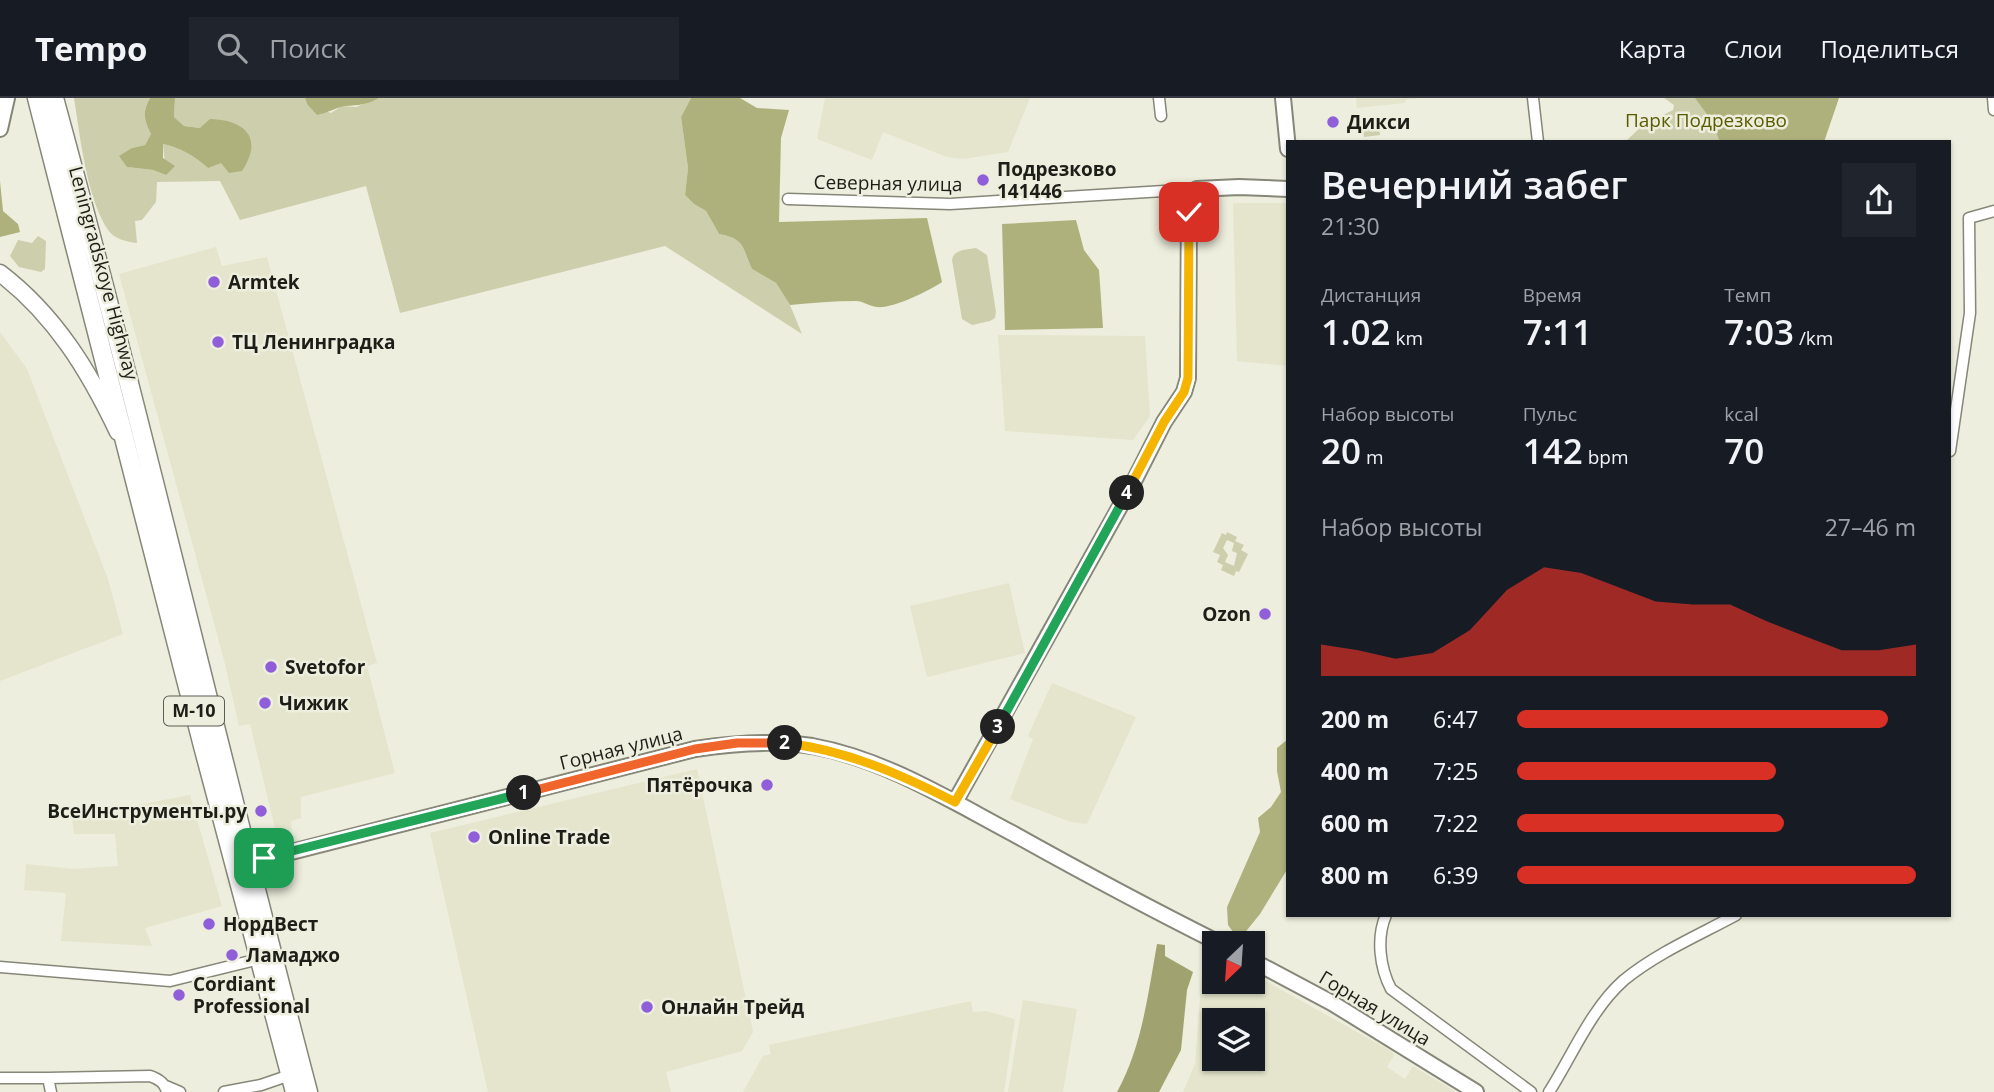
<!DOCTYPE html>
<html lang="ru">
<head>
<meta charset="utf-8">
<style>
	body { margin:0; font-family:"Open Sans",sans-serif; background:#20242c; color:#f1f3f6; height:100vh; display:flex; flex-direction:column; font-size:26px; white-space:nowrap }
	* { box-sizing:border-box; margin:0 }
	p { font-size:23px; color:#9ea1a6 }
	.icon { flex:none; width:38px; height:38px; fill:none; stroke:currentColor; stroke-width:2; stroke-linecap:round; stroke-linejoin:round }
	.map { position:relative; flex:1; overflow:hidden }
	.drawer { position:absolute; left:1286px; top:42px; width:665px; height:777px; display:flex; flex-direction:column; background:#171b24; border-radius:0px; box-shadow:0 2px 5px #0004 }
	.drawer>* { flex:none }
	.needle { width:46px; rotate:205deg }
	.fabs { position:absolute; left:1202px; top:833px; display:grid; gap:14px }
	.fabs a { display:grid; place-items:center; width:63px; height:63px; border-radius:0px; background:#171b24; box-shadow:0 2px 5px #0004; font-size:35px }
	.pin { position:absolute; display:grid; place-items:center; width:60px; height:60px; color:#fff; margin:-30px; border-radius:14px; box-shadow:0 4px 10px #0006 }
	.km { position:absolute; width:35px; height:35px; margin:-18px; border-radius:50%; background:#222; color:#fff; font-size:19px; line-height:35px; text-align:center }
	.round { display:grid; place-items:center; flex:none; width:74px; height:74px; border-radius:0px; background:#20242c }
	.head { display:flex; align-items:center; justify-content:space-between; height:119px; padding:0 35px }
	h1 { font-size:38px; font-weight:600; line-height:52px }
	.metrics { display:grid; grid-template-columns:repeat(3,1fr); gap:10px; height:119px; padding:7px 35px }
	.metrics div { display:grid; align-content:center }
	.metrics b { font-size:35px; font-weight:600 }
	.metrics small { font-size:19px; font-weight:400 }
	.metrics p { font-size:19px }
	.chart { height:196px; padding:14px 35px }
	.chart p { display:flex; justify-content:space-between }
	.chart svg { width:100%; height:126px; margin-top:7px; fill:#d93025; opacity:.7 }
	ul { padding:0 35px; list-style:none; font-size:23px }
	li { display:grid; grid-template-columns:112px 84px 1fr; align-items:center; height:52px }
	li i { height:18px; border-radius:9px; background:#d93025 }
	header { display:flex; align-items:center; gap:42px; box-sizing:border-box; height:98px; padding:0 35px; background:#171b24; border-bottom:2px solid #363941 }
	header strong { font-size:33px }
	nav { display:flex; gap:38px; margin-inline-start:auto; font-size:24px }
	.search { width:490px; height:63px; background:#20242c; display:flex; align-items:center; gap:18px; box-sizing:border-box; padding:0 24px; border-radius:0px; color:#9ea1a6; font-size:26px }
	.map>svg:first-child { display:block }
	.built { fill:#e4e5cc; fill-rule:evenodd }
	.green { fill:#cdceac; fill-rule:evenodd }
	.forest { fill:#afb17d }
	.water { fill:#a0a26f }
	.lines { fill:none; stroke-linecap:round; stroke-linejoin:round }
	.street-casing { stroke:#868778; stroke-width:13 }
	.secondary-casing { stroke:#868778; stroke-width:18 }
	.primary-casing { stroke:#868778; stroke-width:19 }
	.highway-casing { stroke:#868778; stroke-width:21 }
	.street { stroke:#fff; stroke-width:10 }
	.secondary { stroke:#fff; stroke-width:14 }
	.primary { stroke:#fff; stroke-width:16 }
	.highway { stroke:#fff; stroke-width:18 }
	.split-1-casing { stroke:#fff; stroke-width:14 }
	.split-2-casing { stroke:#fff; stroke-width:14 }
	.split-3-casing { stroke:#fff; stroke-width:14 }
	.split-4-casing { stroke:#fff; stroke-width:14 }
	.split-5-casing { stroke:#fff; stroke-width:14 }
	.split-1 { stroke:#22a559; stroke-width:9 }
	.split-2 { stroke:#f0652b; stroke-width:9 }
	.split-3 { stroke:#f5b400; stroke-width:9 }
	.split-4 { stroke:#22a559; stroke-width:9 }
	.split-5 { stroke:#f5b400; stroke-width:9 }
	.poi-dot { fill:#8f5ed8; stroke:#edeedd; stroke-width:2.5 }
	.labels { text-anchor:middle; stroke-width:5; stroke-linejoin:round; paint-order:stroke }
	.shield { fill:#edeedd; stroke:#5b5c53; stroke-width:2 }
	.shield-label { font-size:18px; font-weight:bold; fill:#1d1e18 }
	.park-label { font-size:19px; fill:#5b5b00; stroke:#edeedd }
	.poi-label { font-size:19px; font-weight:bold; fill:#1d1e18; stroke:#edeedd; text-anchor:start }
	.street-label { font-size:19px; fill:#1d1e18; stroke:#edeedd }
</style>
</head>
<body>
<header>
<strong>Tempo</strong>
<div class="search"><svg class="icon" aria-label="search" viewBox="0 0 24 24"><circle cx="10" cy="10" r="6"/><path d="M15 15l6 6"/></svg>Поиск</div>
<nav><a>Карта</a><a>Слои</a><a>Поделиться</a></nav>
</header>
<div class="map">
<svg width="1994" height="994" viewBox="0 0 1994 994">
	<rect width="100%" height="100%" fill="#edeedd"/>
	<path class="built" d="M 825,0 L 1030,0 L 1008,54 L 963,61 L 947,59 L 883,34 L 872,62 L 817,41 Z
		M 1356,0 L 1423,0 L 1408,1 L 1404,5 L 1357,10 Z
		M 1233,105 L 1288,105 L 1288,268 L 1237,263 Z
		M 216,149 L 222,168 L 267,159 L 377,565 L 367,568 L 395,675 L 301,699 L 301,720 L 291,723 L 292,748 L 280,751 L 250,626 L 239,628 L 224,562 L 119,176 Z
		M 0,234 L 27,271 L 108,481 L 123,536 L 0,583 Z
		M 998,237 L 1145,238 L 1150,318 L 1133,342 L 1005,333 Z
		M 1009,485 L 1025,555 L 927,579 L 910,508 Z
		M 1052,585 L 1136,619 L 1087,726 L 1071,724 L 1010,701 L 1033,641 L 1028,638 Z
		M 697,671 L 753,934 L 742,953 L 666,974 L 671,994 L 488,994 L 430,735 Z
		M 190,697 L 222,808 L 145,830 L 152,848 L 61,843 L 66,795 L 24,792 L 26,766 L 73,771 L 118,768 L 115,736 L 74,736 L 71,713 L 127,709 Z
		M 1204,848 L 1214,854 L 1214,884 L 1253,884 L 1253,876 L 1391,953 L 1394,957 L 1387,969 L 1405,981 L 1413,968 L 1456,994 L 1183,994 L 1195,966 ZM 1214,922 L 1253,922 L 1253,961 L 1214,961 Z
		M 1023,902 L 1077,911 L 1063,994 L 1008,994 Z
		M 971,903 L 973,914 L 986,913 L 1015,921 L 1004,994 L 743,994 L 763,958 L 771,956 L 769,947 Z"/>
	<path class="green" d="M 74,0 L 150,0 C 142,14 144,22 151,36 L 145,47 L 132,50 L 127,69 L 153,72 L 166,77 L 163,46 C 179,49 196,59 208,70 L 200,30 L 184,28 L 174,19 L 175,0 L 305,0 L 307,6 L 331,15 L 342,8 L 356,9 L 379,0 L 691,0 L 681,19 L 688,70 L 685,97 L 694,106 L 706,113 L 719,136 C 746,141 742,150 752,171 L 776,185 L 790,207 L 802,236 L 665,148 L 400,215 L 366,88 L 240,122 L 220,83 L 157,84 L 156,104 L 142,122 L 135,123 L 137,145 C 127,144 114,141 108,132 C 87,101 80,38 74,0 Z
		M 1664,0 L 1786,0 L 1769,44 L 1625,44 L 1643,27 L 1673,12 L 1674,7 Z
		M 1378,21 L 1380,37 L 1364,39 L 1362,23 Z
		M 38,138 L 46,143 L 45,171 L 41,174 L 19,169 L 10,158 L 18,142 L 32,145 Z
		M 976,150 L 987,157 L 996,214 L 995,220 L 990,223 L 972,227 L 962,221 L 952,162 C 954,151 966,152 976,150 Z
		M 1227,434 L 1237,439 L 1235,443 L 1244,447 L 1241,452 L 1248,456 L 1239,474 L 1236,473 L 1234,478 L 1221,472 L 1223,467 L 1217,464 L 1220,457 L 1213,454 L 1222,435 L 1226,437 ZM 1227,442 L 1234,445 L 1232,453 L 1237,455 L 1234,468 L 1225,464 L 1228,457 L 1223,450 Z"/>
	<path class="forest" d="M 150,0 L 175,0 L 174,19 L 184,28 L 200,30 L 210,21 C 245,22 264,40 242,73 L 229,75 L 221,65 L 208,70 C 196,59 179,49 163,46 L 163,60 L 175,68 L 166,77 L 153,72 L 127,69 L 119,58 L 132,50 L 145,47 L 151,36 C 144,22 142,14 150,0 Z
		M 305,0 L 379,0 C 367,7 359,7 345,8 C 338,9 327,15 317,17 L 307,6 Z
		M 691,0 L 740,0 L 757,10 L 789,12 L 781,40 L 779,124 L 927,120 L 942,184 C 929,193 892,211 877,209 C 869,208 863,203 856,203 C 834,203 812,205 790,207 L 776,185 L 752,171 C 742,150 746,141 719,136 L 706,113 L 694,106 L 685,97 L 688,70 L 681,19 Z
		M 1695,0 L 1839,0 L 1824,44 L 1720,44 L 1712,23 Z
		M 0,83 L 3,113 L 18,126 L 20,134 L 0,139 Z
		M 1076,122 L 1084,152 L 1099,172 L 1103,230 L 1005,232 L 1002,126 Z
		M 1288,641 L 1288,770 L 1260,816 L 1239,842 L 1228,827 L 1227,809 L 1260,734 L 1258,720 L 1271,709 L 1281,694 L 1277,673 L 1277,650 Z"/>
	<path class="water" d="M 1157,846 L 1165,847 L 1165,858 L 1193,874 L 1187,892 L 1181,952 L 1159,994 L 1117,994 C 1142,949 1148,896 1157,846 Z"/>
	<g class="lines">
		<g class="street-casing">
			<path id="street" d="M 1159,0 L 1161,18
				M 1533,0 L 1538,44
				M 1993,0 L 1994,12
				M 788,101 L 950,106 L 1197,91
				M 1950,353 L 1970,215 L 1969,120 L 1994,113
				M 1386,817 C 1376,840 1380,870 1391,891 L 1531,994
				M 0,869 L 170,883 L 259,861
				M 0,980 L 48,980
				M 166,988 L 180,994
				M 51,994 L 48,980 L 150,978 C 159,981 165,985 167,994
				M 224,994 L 261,987 L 290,977
				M 1549,994 C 1572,958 1591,911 1624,882 C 1657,855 1699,837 1736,817"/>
		</g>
		<g class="secondary-casing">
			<path id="secondary" d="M 1283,0 L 1288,51
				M 0,31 L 7,0
				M 955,704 L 1132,387 L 1164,324 L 1184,294 L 1188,280 L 1189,109 L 1197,91 L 1239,89 L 1288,91
				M 248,765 L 695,651 C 734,645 773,642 812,648 C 884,661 948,701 1012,735 C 1080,773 1149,810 1219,845
				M 1253,863 L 1332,905 L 1476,994"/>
		</g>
		<g class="primary-casing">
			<path id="primary" d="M 0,175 C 55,217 89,273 118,334"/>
		</g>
		<g class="highway-casing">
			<path id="highway" d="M 37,0 L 203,648 L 295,994
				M 54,0 C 144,330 221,663 308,994"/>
		</g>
		<use href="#street" class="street"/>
		<use href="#secondary" class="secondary"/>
		<use href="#primary" class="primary"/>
		<use href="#highway" class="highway"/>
	</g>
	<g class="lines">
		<g class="split-1-casing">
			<path id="split-1" d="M 264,760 L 524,695"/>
		</g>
		<g class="split-2-casing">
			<path id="split-2" d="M 524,695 L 695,651 L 737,645 L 785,645"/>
		</g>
		<g class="split-3-casing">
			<path id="split-3" d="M 785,645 C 846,652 900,676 955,704 L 998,629"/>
		</g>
		<g class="split-4-casing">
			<path id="split-4" d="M 998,629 L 1127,395"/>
		</g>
		<g class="split-5-casing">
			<path id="split-5" d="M 1127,395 L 1164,324 L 1184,294 L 1188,280 L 1189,114"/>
		</g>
		<use href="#split-1" class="split-1"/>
		<use href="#split-2" class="split-2"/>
		<use href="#split-3" class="split-3"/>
		<use href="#split-4" class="split-4"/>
		<use href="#split-5" class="split-5"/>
	</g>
	<g class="poi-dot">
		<circle cx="1333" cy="24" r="7"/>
		<circle cx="983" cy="82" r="7"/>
		<circle cx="214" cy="184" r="7"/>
		<circle cx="218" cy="244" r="7"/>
		<circle cx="1265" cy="516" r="7"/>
		<circle cx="271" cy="569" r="7"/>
		<circle cx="265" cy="605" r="7"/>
		<circle cx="767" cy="687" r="7"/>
		<circle cx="261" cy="713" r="7"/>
		<circle cx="474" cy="739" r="7"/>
		<circle cx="209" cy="826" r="7"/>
		<circle cx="232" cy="857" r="7"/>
		<circle cx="179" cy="897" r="7"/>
		<circle cx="647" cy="909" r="7"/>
	</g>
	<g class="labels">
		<rect class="shield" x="164" y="598.5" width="60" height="29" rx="5"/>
		<g class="shield-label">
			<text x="194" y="619">М-10</text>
		</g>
		<g class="park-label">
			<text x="1706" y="29">Парк Подрезково</text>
		</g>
		<g class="poi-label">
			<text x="1347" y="31">Дикси</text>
			<text x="997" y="78">Подрезково<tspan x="997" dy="22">141446</tspan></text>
			<text x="228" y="191">Armtek</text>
			<text x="232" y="251">ТЦ Ленинградка</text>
			<text x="1251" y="523" text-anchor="end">Ozon</text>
			<text x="285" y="576">Svetofor</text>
			<text x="279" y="612">Чижик</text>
			<text x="753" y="694" text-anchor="end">Пятёрочка</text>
			<text x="247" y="720" text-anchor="end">ВсеИнструменты.ру</text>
			<text x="488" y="746">Online Trade</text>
			<text x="223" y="833">НордВест</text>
			<text x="246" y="864">Ламаджо</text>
			<text x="193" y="893">Cordiant<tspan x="193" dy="22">Professional</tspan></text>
			<text x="661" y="916">Онлайн Трейд</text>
		</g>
		<g class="street-label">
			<text transform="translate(888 85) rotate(1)" y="7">Северная улица</text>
			<text transform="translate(104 175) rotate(75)" y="7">Leningradskoye Highway</text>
			<text transform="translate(621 650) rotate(-14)" y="7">Горная улица</text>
			<text transform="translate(1375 910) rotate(31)" y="7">Горная улица</text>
		</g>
	</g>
</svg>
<div class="fabs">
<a><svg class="needle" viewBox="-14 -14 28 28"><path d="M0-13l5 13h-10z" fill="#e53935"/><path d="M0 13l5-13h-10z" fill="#9ea1a6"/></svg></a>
<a><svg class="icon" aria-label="layers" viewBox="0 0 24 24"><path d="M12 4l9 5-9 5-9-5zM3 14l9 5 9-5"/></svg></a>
</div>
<div class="pin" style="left:264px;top:760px;background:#1e9e55"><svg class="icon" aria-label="arrive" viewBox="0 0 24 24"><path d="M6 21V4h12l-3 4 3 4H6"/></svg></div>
<div class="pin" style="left:1189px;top:114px;background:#d93025"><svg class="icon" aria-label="check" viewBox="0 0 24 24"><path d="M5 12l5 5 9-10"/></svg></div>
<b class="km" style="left:524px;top:695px">1</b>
<b class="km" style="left:785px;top:645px">2</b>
<b class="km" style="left:998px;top:629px">3</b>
<b class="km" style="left:1127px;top:395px">4</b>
<section class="drawer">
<div class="head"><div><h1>Вечерний забег</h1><p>21:30</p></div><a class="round"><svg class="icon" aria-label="share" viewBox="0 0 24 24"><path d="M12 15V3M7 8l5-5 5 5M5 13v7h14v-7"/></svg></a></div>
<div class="metrics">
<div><p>Дистанция</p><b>1.02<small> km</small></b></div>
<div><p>Время</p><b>7:11</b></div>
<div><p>Темп</p><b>7:03<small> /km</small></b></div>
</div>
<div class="metrics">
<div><p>Набор высоты</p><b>20<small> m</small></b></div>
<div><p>Пульс</p><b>142<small> bpm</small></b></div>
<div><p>kcal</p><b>70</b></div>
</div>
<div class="chart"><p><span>Набор высоты</span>27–46 m</p>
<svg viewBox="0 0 160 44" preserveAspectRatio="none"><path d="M0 44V33L10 35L20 38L30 36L40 28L50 14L60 6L70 8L80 13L90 18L100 19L110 19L120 25L130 30L140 35L150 35L160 33V44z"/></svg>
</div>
<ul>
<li><b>200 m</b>6:47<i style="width:93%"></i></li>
<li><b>400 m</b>7:25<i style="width:65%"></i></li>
<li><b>600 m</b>7:22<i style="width:67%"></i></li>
<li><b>800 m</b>6:39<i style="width:100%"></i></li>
</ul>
</section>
</div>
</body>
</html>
